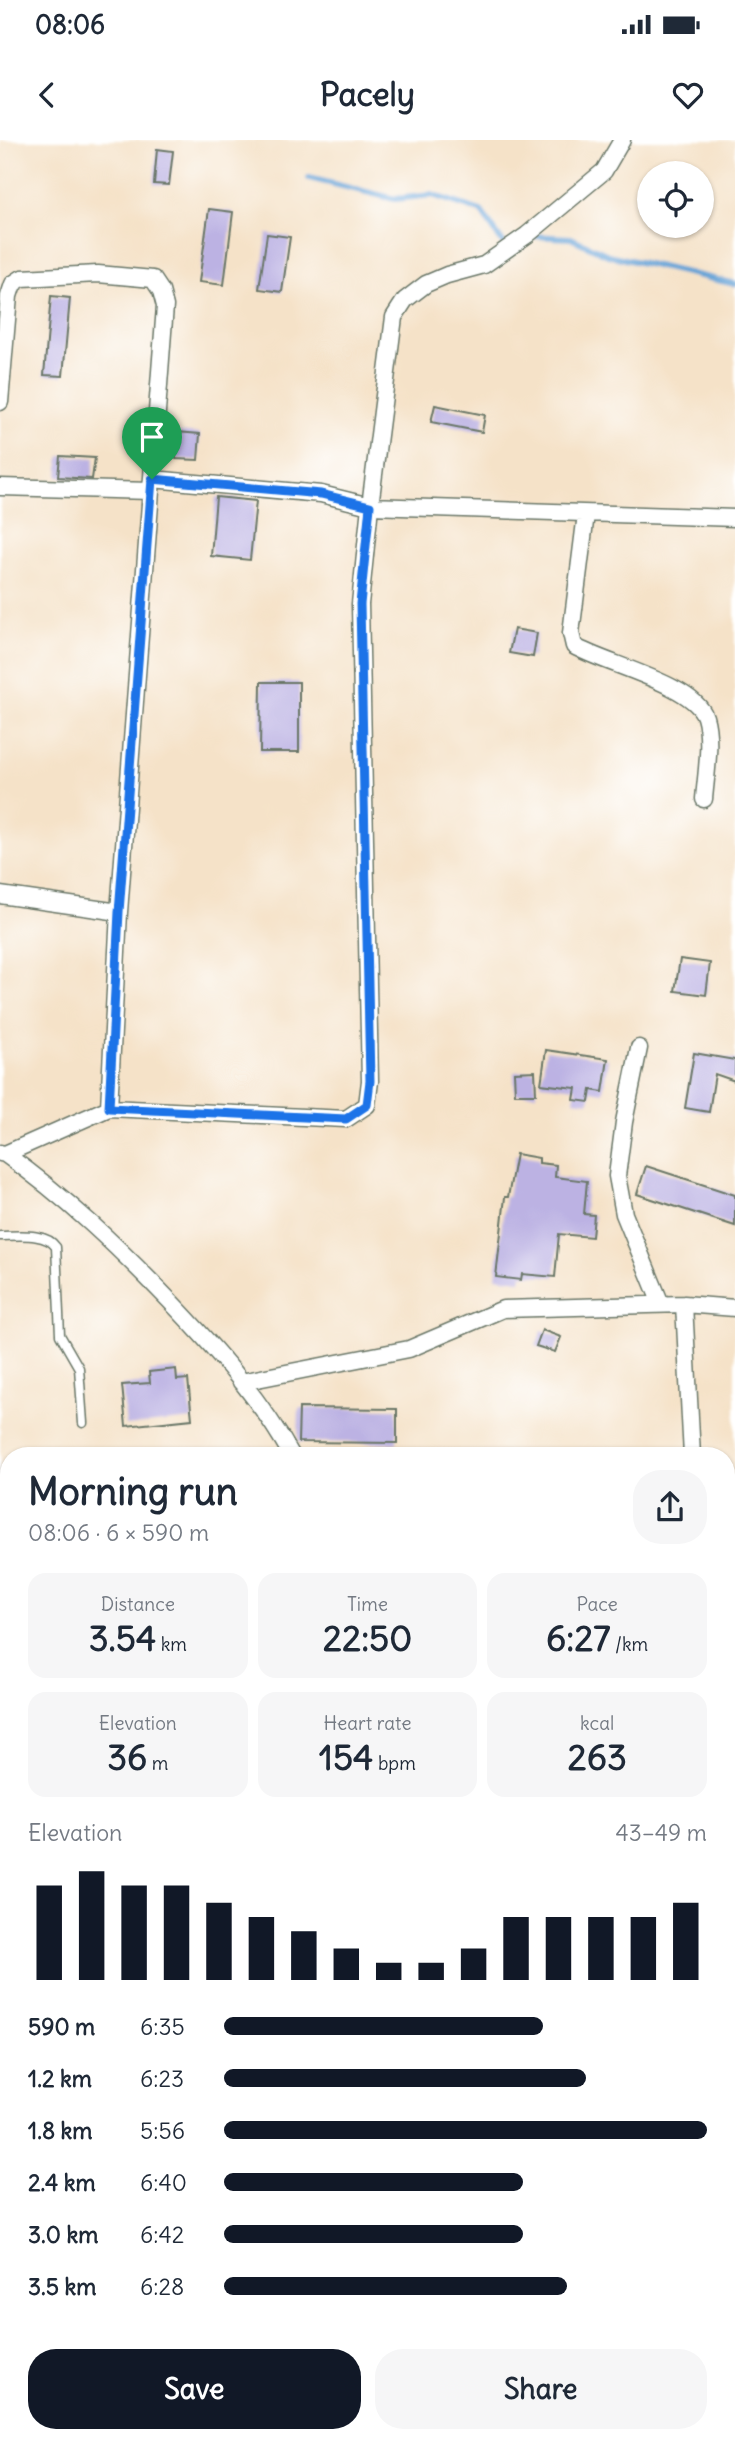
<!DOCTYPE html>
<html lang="en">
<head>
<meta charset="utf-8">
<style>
	body { margin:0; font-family:Delius,sans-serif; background:#f6f6f7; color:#1f2937; height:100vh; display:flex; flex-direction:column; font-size:26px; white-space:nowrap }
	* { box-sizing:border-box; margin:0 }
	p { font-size:23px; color:#747a83 }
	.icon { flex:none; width:38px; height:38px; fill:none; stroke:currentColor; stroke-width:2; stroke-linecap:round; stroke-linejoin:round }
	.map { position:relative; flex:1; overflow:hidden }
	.details { position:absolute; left:0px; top:1307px; width:735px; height:996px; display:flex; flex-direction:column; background:#fff; border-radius:28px 28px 0 0; box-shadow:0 2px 5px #0004 }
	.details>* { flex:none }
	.buttons { position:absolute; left:637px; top:21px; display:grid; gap:14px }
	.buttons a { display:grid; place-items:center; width:77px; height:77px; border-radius:50%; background:#fff; box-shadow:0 2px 5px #0004; font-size:35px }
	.pin { position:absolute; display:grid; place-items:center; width:60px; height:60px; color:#fff; margin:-72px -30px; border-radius:50% 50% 50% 0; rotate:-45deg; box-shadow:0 0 7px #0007 }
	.pin .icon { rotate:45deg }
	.round { display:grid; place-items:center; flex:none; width:74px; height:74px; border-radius:28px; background:#f6f6f7 }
	.overview { display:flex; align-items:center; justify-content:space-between; height:119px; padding:0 28px }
	h1 { font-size:38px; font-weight:800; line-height:52px }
	.figures { display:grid; grid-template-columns:repeat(3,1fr); gap:10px; height:119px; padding:7px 28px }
	.figures div { display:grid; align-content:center; border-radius:18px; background:#f6f6f7; text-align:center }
	.figures b { font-size:35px; font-weight:800 }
	.figures small { font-size:19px; font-weight:400 }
	.figures p { font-size:19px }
	.chart { height:196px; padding:14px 28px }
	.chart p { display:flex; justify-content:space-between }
	.chart svg { width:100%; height:126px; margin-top:7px; stroke:#111827; stroke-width:6 }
	.cta { display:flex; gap:14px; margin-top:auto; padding:14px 28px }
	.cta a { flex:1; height:80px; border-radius:28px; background:#111827; color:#fff; font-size:28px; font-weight:800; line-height:80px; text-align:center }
	.cta a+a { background:#f6f6f7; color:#1f2937 }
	ul { padding:0 28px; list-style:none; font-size:23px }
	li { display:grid; grid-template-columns:112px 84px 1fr; align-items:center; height:52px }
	li i { height:18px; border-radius:9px; background:#111827 }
	.status { display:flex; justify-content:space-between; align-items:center; height:49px; padding:0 35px; background:#fff; direction:ltr }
	.status svg { height:19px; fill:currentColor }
	header { display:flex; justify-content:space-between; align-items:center; height:91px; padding:0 28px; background:#fff; font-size:32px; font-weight:800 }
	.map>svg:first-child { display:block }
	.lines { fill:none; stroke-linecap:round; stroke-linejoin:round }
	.stream { stroke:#63a1d5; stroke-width:6 }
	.building { fill:#bcb2e3 }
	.service-casing { stroke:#6a7768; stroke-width:11 }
	.minor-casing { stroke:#6a7768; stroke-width:19 }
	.tertiary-casing { stroke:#6a7768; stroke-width:23 }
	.service { stroke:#fff; stroke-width:8 }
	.minor { stroke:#fff; stroke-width:16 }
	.tertiary { stroke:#fff; stroke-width:19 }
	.route-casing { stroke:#fff; stroke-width:14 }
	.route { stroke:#1a73e8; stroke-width:9 }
</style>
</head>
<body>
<div class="status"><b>08:06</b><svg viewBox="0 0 49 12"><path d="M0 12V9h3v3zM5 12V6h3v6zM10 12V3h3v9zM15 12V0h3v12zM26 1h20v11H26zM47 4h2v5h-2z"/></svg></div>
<header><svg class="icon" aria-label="back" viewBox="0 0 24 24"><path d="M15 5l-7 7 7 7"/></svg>Pacely<svg class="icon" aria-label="heart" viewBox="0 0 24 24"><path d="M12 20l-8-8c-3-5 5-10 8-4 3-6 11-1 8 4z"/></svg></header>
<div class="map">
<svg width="735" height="2302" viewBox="0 0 735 2302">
	<rect width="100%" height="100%" fill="#fff"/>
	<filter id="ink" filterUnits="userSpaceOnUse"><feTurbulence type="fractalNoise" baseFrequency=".0143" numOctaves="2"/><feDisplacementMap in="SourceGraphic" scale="14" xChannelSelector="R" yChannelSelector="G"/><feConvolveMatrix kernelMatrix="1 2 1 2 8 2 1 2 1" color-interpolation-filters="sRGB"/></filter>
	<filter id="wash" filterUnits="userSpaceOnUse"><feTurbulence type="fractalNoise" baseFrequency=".00686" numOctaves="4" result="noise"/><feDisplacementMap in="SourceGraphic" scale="28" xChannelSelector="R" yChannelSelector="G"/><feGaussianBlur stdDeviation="1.57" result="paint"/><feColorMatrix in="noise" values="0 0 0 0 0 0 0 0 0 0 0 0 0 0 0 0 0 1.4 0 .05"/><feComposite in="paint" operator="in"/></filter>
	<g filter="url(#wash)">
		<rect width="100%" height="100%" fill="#f5e2c8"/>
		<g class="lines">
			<path class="stream" d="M 309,38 L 395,59 L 432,55 L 481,71 L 505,106 L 507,105
				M 533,96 L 571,98 L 608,115 L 735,144"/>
		</g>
		<g id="blocks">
			<path class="building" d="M 157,9 L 173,11 L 169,45 L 154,44 Z
				M 209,69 L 233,72 L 224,145 L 199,142 Z
				M 267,94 L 290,97 L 282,152 L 259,149 Z
				M 51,156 L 70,158 L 63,236 L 44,235 Z
				M 435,265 L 485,275 L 482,292 L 431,282 Z
				M 177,292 L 200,294 L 198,320 L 176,319 Z
				M 60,316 L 95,318 L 92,339 L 58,337 Z
				M 216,357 L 256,361 L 250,420 L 211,416 Z
				M 514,489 L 537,493 L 533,517 L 509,513 Z
				M 261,542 L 299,542 L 299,612 L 260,612 Z
				M 680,819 L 710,823 L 706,855 L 675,851 Z
				M 546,910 L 608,919 L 603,952 L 591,950 L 589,962 L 574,960 L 576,948 L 541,944 Z
				M 694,913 L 735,920 L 735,941 L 715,934 L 709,972 L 685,968 Z
				M 535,931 L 536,954 L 515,954 L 514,932 Z
				M 516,1014 L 539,1018 L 539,1023 L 556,1025 L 555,1037 L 587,1041 L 584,1074 L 594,1075 L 592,1097 L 559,1094 L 555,1137 L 522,1134 L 521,1140 L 496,1137 L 505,1057 L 508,1057 Z
				M 646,1026 L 735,1055 L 735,1086 L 637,1054 Z
				M 542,1190 L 561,1197 L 555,1212 L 536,1206 Z
				M 176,1229 L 177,1240 L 188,1239 L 192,1279 L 126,1286 L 122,1245 L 150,1243 L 149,1232 Z
				M 299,1268 L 397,1269 L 397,1303 L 298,1302 Z"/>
		</g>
	</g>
	<g filter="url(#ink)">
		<use href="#blocks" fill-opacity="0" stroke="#6a7768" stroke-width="2"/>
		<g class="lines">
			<g class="service-casing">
				<path id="service" d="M 0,1096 C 17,1096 46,1092 56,1107 L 60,1195 L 79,1228 L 83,1283"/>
			</g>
			<g class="minor-casing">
				<path id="minor" d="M 0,262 L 9,156 L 13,144 L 22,138 L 98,134 L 153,139 L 161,151 L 165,166 L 119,772 L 109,968
					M 152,339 L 321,354 L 370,366 L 394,177 L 405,160 L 426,144 L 447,135 L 484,125 L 527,95 L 604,31 L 622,0
					M 0,347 L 151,351
					M 586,374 L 571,493 L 574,506 C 604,524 694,544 705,577 C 712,600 706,635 704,659
					M 0,755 L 119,772
					M 639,908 L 624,982 L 617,1036 L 624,1074 L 661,1164
					M 0,1013 L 5,1014 C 66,1057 118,1107 169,1160 C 214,1207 260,1258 292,1316
					M 5,1014 L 109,968 L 346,979 L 367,965 L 370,941 L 360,464 L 370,366 L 735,378
					M 684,1164 L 692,1316
					M 241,1242 L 409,1209 L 503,1169 L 684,1164 L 735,1168
					M 726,1611 L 735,1612
					M 54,2298 L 55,2294
					M 362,2302 L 363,2294"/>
			</g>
			<g class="tertiary-casing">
				<path id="tertiary" d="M 0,2018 L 9,2020
					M 726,2122 L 735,2122"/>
			</g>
			<use href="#service" class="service"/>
			<use href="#minor" class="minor"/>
			<use href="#tertiary" class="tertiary"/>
		</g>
	</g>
	<g class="lines" filter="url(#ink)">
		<g class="route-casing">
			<path id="route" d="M 152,339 L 321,354 L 370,366 L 360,464 L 370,941 L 367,965 L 346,979 L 109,968 L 119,772 Z"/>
		</g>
		<use href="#route" class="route"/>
	</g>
</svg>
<div class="buttons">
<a><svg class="icon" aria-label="locate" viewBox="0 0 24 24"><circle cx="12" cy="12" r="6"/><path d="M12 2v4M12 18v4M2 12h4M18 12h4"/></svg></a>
</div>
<div class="pin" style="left:152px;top:339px;background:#1e9e55"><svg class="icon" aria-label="arrive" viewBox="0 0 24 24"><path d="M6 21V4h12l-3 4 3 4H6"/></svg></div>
<section class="details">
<div class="overview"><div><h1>Morning run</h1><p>08:06 · 6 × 590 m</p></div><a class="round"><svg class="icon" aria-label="share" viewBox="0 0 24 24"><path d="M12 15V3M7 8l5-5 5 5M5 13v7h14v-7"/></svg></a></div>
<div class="figures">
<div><p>Distance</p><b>3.54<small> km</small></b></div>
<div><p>Time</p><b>22:50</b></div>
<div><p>Pace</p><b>6:27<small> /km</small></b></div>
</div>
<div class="figures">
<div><p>Elevation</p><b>36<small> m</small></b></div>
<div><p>Heart rate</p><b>154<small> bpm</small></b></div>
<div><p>kcal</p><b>263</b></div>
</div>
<div class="chart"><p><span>Elevation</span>43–49 m</p>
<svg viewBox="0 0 160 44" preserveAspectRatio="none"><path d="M5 44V11M15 44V6M25 44V11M35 44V11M45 44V17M55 44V22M65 44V27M75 44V33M85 44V38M95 44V38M105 44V33M115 44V22M125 44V22M135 44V22M145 44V22M155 44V17"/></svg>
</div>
<ul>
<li><b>590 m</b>6:35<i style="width:66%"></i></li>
<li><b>1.2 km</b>6:23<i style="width:75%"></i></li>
<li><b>1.8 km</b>5:56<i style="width:100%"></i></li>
<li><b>2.4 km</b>6:40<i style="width:62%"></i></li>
<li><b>3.0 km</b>6:42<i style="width:62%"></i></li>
<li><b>3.5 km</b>6:28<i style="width:71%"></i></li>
</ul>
<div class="cta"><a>Save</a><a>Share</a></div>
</section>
</div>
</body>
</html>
